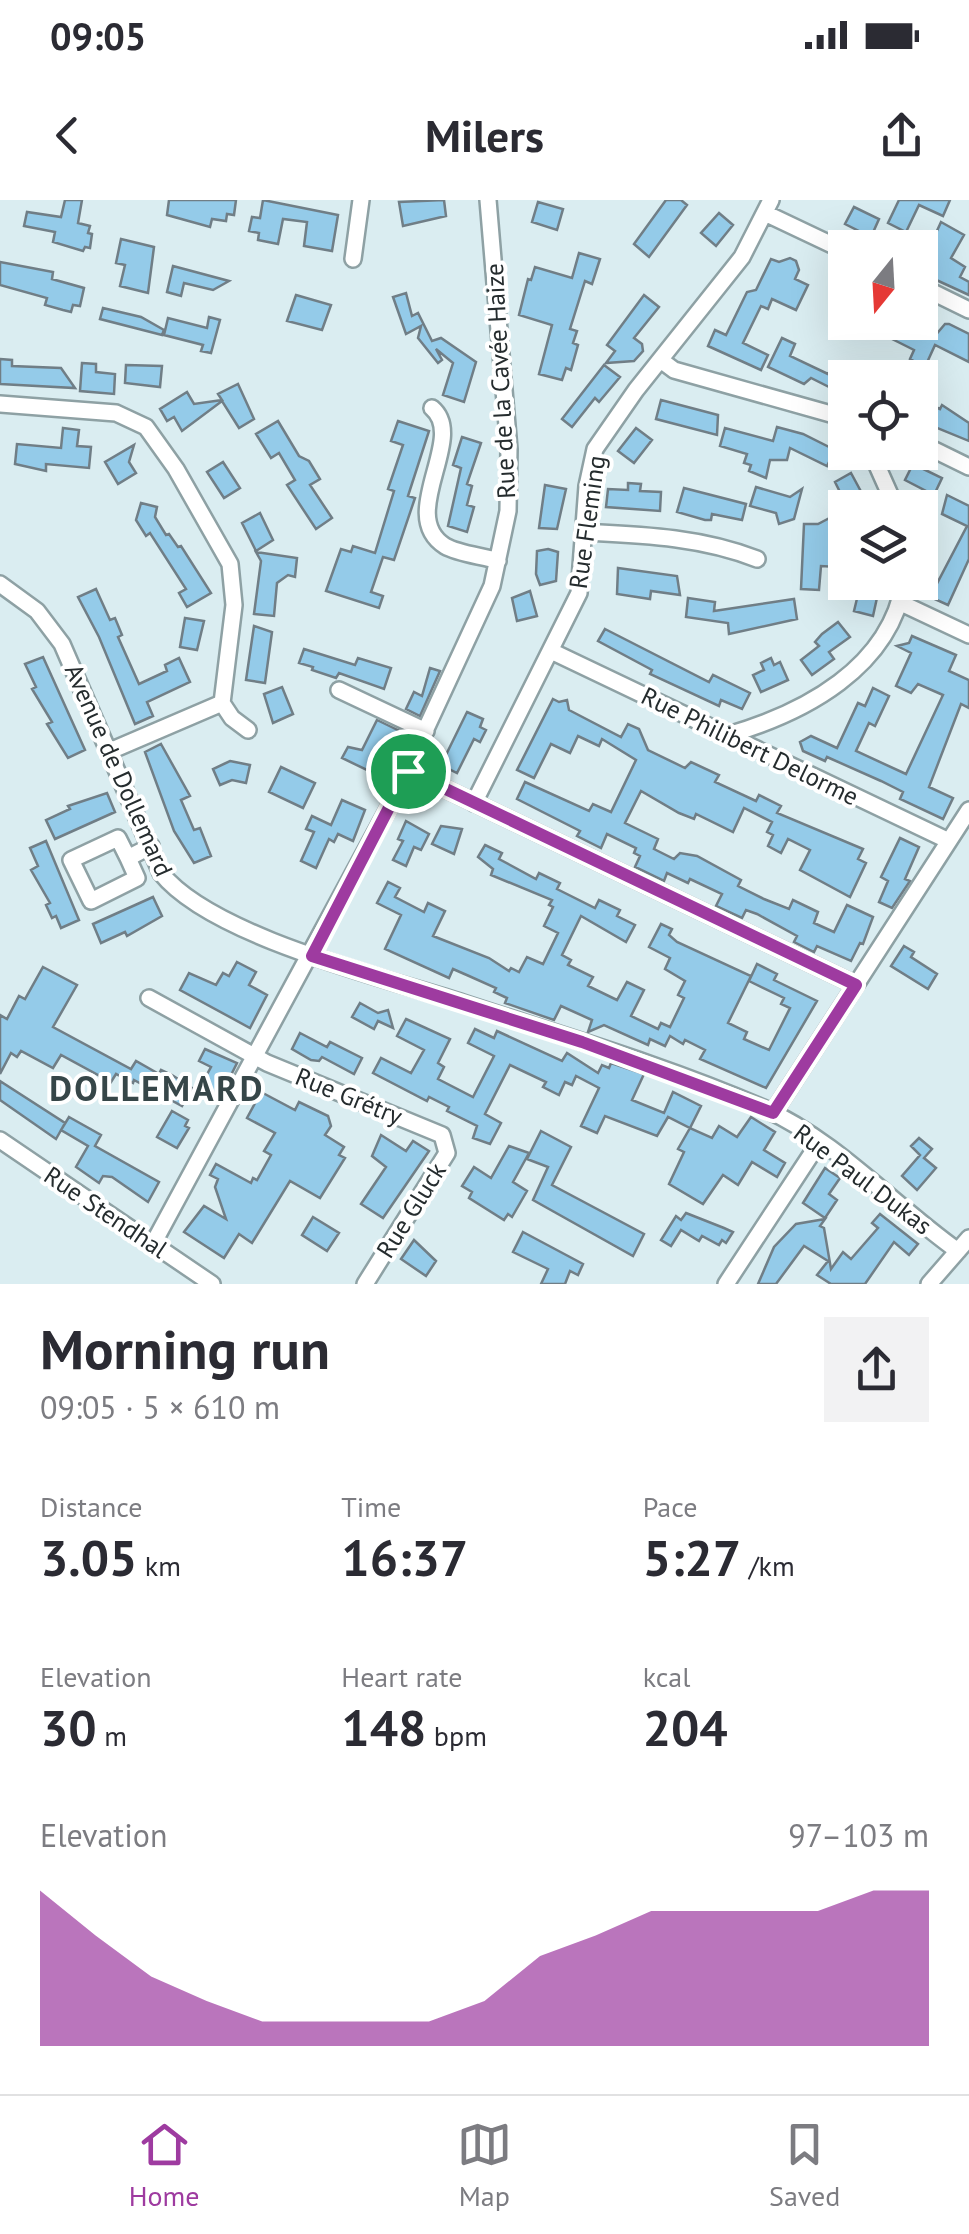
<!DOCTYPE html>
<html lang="en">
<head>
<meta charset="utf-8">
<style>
	body { margin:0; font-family:"PT Sans",sans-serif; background:#f2f2f3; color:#2b2b33; height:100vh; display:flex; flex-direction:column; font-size:38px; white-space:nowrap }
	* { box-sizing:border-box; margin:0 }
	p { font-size:32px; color:#7c7c81 }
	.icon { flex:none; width:55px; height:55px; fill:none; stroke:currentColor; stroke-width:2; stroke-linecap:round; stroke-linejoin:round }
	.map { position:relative; height:1084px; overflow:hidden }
	.drawer { display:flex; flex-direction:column; background:#fff; flex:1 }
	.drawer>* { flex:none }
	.needle { width:65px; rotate:198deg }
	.controls { position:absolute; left:828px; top:30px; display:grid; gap:20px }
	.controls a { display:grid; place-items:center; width:110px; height:110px; border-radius:0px; background:#fff; box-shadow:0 10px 40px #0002; font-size:50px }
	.pin { position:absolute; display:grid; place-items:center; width:85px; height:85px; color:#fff; margin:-42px; border:5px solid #fff; border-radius:50%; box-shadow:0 2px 10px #0007 }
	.round { display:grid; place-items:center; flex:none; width:105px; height:105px; border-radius:0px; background:#f2f2f3 }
	.overview { display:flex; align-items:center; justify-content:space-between; height:170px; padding:0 40px }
	h1 { font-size:55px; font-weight:700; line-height:75px }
	.stats { display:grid; grid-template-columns:repeat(3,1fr); gap:15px; height:170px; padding:10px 40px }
	.stats div { display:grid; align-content:center }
	.stats b { font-size:50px; font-weight:700 }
	.stats small { font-size:28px; font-weight:400 }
	.stats p { font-size:28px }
	.chart { height:280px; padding:20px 40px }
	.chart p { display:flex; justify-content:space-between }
	.chart svg { width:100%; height:180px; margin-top:10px; fill:#9e3ba0; opacity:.7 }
	.status { display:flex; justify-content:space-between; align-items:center; height:70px; padding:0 50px; background:#fff; direction:ltr }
	.status svg { height:28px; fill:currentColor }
	header { display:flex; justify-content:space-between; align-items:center; height:130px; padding:0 40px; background:#fff; font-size:45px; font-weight:700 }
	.menu { display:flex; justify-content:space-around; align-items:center; height:140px; border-top:2px solid #e1e1e2; background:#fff; font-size:28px; color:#7c7c81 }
	.menu a { display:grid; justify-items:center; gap:5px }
	.menu .current { color:#9e3ba0 }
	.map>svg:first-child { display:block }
	.building { fill:#94cbe9; stroke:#707e86; stroke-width:2.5 }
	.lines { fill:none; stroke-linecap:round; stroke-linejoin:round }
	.minor-casing { stroke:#8ea1a4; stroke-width:20 }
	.minor { stroke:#fff; stroke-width:15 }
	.route-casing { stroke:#fff; stroke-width:20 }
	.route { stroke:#9e3ba0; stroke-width:12 }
	.labels { text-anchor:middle; stroke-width:8; stroke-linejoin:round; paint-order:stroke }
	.street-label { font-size:25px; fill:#252c2e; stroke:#fff }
	.district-label { font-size:35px; font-weight:bold; letter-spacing:2.5px; fill:#364648; stroke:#fff }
</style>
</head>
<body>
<div class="status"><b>09:05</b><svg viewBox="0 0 49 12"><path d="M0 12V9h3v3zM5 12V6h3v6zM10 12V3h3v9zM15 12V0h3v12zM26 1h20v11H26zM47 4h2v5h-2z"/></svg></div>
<header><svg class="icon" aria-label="back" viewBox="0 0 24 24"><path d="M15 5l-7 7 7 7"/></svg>Milers<svg class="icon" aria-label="share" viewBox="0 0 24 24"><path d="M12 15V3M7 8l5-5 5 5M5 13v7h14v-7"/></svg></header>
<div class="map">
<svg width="969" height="1084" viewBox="0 0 969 1084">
	<rect width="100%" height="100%" fill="#daedf1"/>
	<path class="building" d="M 65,0 L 82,0 L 78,23 L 90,26 L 88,33 L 92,34 L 90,48 L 85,47 L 83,51 L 53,42 L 55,32 L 24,26 L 27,12 L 61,17 Z
		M 169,0 L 236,0 L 234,15 L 227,14 L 226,21 L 212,19 L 210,27 L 167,15 Z
		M 263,0 L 338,15 L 332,51 L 304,46 L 307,22 L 283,19 L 278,44 L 258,40 L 259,33 L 249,31 L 252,17 L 260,18 Z
		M 444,0 L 446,16 L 403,26 L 399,2 Z
		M 666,0 L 681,0 L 687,5 L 649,57 L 634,44 Z
		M 899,0 L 950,0 L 943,16 L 919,5 L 906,32 L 888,23 Z
		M 538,2 L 563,9 L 557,30 L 532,22 Z
		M 854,7 L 879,19 L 871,37 L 845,24 Z
		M 719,13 L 733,25 L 716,46 L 701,33 Z
		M 941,22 L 964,35 L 951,58 L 965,67 L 960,77 L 969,82 L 969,95 L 921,73 L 930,48 L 899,48 L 906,32 L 931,44 Z
		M 121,39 L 154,47 L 148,93 L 120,86 L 125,65 L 116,63 Z
		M 579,53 L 600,59 L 592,84 L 585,81 L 570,129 L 577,131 L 573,143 L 578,145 L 571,170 L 566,168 L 562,180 L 539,174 L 552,125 L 519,115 L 528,79 L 531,80 L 535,67 L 572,78 Z
		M 790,58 L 796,61 L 799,70 L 795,79 L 808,85 L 796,110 L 772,99 L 768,109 L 761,106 L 743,143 L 768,155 L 761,170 L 708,146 L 715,130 L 726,135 L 747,92 L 756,90 L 771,59 L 779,62 Z
		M 0,62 L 53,72 L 52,79 L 84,88 L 80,106 L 73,105 L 71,112 L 63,110 L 45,105 L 47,98 L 0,85 Z
		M 173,66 L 229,81 L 213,90 L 184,83 L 181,96 L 167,92 Z
		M 406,93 L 412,116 L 418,113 L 432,141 L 441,138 L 476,162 L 464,202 L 443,195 L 453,163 L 436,149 L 442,160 L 438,163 L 418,138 L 421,126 L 406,134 L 393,97 Z
		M 296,95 L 331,105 L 322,130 L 287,121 Z
		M 644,95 L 659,107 L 634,138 L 642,144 L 643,151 L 634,161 L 606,163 L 615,151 L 607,145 Z
		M 103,108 L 141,117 L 164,130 L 162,135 L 100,119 Z
		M 209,117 L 220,120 L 211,153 L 201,151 L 203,145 L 164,135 L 168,118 L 207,128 Z
		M 832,122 L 904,122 L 934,137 L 945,124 L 949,124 L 969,134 L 969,162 L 935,145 L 925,167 L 910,159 L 914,150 L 866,126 L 861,136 Z
		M 782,138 L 795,144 L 790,156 L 828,174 L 832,167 L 845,174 L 845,195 L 811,178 L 804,184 L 768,167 Z
		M 0,159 L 12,160 L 12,166 L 61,168 L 75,188 L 0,184 Z
		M 82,163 L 96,164 L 96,172 L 115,174 L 114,194 L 80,191 Z
		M 126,165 L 162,166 L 160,187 L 125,183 Z
		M 604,165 L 620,177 L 599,202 L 595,198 L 572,227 L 562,219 Z
		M 238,184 L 254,219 L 239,228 L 222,201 L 182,231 L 174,217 L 167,221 L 160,209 L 187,192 L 194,204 L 222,200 L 218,194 Z
		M 661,200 L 718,215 L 717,235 L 656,219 Z
		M 920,200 L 940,209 L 942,205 L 969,223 L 969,241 L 920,221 Z
		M 278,221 L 299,256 L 309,261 L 320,279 L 310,285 L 332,318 L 316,329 L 287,285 L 295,280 L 279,253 L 271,258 L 256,234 Z
		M 398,221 L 429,231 L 408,296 L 415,298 L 394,360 L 383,357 L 371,392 L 383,396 L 379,408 L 326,391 L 341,349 L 351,352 L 353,346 L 375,353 L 394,291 L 388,289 L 403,245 L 391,241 Z
		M 777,227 L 803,234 L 835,250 L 827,266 L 790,248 L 787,260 L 770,260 L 766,278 L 749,271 L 751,265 L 744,263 L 747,254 L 720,246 L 725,228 L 773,241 Z
		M 63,228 L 79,230 L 77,246 L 91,247 L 89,268 L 46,264 L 46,271 L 15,264 L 17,244 L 61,248 Z
		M 636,228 L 652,240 L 634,263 L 618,251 Z
		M 462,237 L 481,243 L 467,284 L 472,286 L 467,305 L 474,307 L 467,332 L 448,326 L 461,268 L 453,265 Z
		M 134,245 L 129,262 L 136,273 L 118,284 L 105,262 Z
		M 223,262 L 240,288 L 224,298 L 207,272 Z
		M 913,264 L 942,278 L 934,295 L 905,280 Z
		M 851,273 L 865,299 L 848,308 L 835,282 Z
		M 628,283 L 641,284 L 640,291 L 661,292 L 660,311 L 606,307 L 608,289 L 628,290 Z
		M 545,285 L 566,289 L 557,329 L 539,328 Z
		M 756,287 L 790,297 L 802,289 L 794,319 L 779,324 L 776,313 L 750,306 Z
		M 684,288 L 746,304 L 742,320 L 712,314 L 711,320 L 705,320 L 677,312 Z
		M 947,295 L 969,306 L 969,359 L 948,405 L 930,397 L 967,326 L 942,314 Z
		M 141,303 L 157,307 L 155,317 L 166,335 L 169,334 L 178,347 L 181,346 L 211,393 L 187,407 L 179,393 L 186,389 L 150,333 L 146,336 L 136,320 Z
		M 260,313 L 273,340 L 256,351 L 242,323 Z
		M 839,313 L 837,367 L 821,366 L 819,390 L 801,389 L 804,324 L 818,324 Z
		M 548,349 L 558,352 L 556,381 L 540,385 L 536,374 L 537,351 Z
		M 256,352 L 297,358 L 295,377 L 288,375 L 277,383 L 274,416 L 254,414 L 261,361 Z
		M 618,368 L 677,376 L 680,395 L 651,391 L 650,399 L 617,394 Z
		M 861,382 L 880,384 L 873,416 L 854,411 Z
		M 96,389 L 110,420 L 115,418 L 122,435 L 118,437 L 139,484 L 167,471 L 165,465 L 179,458 L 190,482 L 147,502 L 153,516 L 135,524 L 99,437 L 78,397 Z
		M 530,391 L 537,416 L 517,421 L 512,398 Z
		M 688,398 L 715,402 L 714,411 L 794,399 L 797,419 L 729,434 L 728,423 L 686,417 Z
		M 185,418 L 204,421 L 197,450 L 180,447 Z
		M 838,422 L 850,437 L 829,452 L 834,459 L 812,475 L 801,460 L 819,446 L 815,442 L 822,434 Z
		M 254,426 L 272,432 L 265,483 L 246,480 Z
		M 605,429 L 709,482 L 713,475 L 750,493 L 742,509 L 721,500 L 719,506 L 650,474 L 652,470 L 598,441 Z
		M 912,436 L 956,455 L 949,471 L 969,480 L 969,508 L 961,504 L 929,587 L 953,598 L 943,619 L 900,599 L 903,592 L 881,581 L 827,557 L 825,561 L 803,551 L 800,542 L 811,536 L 837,548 L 858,503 L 865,506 L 873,488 L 889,496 L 875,526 L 869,523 L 856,551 L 906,574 L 943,495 L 918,484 L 911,493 L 896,486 L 911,453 L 897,446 L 909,443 Z
		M 304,449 L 355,465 L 358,458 L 391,468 L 384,489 L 339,473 L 336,478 L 312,470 L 313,467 L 299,463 Z
		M 43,457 L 85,550 L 68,558 L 47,524 L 52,522 L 32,489 L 36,487 L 25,464 Z
		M 771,458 L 774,465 L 780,462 L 788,480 L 761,492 L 753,475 L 764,470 L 761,463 Z
		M 430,468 L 440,471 L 420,516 L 406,509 L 414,492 L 422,496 Z
		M 282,487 L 293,514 L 273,523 L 264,494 Z
		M 553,499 L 559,502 L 567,500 L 569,510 L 621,537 L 628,524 L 639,529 L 648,550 L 685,568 L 691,562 L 719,575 L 715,582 L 756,601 L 759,595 L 781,606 L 777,613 L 863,649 L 858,659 L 866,663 L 850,697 L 800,670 L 810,650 L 788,639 L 781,653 L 768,646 L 773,635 L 767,632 L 772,622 L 744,608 L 733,632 L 696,614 L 694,619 L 679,613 L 641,591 L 625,623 L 658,639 L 654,649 L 674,659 L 680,653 L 697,656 L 741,680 L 738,686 L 764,699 L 789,709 L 793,700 L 818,712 L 814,723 L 834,732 L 847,705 L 873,717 L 863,744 L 860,743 L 851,761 L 817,746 L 814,752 L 794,742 L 797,736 L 757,714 L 746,710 L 742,718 L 716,706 L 722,694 L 690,679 L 688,683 L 667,673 L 664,681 L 635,667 L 640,656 L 634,653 L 636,648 L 607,634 L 601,648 L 577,636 L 580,631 L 517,599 L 525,582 L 589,611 L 593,604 L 611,612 L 636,560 L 602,539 L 599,546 L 578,536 L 570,553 L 551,544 L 534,578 L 517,570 Z
		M 467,512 L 483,519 L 480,527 L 486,530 L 480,542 L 474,539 L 457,573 L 441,565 Z
		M 377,520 L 410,536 L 390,581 L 342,558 L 348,547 L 362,550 Z
		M 161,544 L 190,596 L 181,600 L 194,630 L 200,628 L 211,656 L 194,663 L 174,631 L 145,552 Z
		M 230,561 L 250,565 L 246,583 L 232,580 L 220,585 L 213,569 Z
		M 281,567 L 315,583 L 303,608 L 269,592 Z
		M 107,593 L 115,612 L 55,639 L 46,620 L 70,609 L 68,606 Z
		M 342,600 L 365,610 L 353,641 L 338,634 L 334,642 L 329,639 L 316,668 L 301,661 L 314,632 L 306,629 L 312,616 L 331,625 Z
		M 406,621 L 429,634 L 421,650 L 414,647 L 406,666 L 393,660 L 403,641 L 398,639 Z
		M 441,626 L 462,629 L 454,654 L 432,644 Z
		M 900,638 L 919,647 L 905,679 L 910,681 L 892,708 L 879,702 L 888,681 L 881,677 Z
		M 46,641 L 79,720 L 61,728 L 56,716 L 52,718 L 46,705 L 50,703 L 31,670 L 38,666 L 30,648 Z
		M 485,645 L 502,653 L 499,659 L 536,679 L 539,673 L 560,683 L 557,689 L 595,708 L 599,700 L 620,710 L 617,716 L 635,725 L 626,742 L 581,716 L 562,755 L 571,760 L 568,765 L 593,777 L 588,786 L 617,800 L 627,782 L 644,790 L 631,816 L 658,829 L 661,823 L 670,827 L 684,798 L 678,795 L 685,781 L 665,769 L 670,758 L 649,747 L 661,724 L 672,729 L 669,735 L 677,742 L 751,776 L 728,823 L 747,832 L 744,839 L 769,850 L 790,808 L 781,804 L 784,798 L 749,781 L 757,764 L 777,774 L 774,780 L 817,801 L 766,888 L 700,859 L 705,850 L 685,840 L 683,844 L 670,836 L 665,846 L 650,839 L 648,845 L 604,825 L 588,832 L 592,820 L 561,806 L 554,820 L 505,803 L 507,798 L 494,792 L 496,788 L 469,776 L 453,769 L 449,778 L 385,749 L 401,715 L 377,703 L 388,682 L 400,688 L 395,697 L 424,712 L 428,703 L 445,711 L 433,736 L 489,758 L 509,771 L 511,768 L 519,772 L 527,757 L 543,764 L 558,733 L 544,726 L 553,707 L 549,705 L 552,700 L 491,675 L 493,669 L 478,657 Z
		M 153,697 L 162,716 L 127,736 L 125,732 L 101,743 L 93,724 Z
		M 904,746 L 914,752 L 911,757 L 937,774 L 928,789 L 891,766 Z
		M 237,762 L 256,772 L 249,785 L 267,795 L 250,828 L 180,790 L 189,773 L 216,785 L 223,773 L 229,776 Z
		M 43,767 L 77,785 L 53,827 L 131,869 L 136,861 L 159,874 L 161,870 L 172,875 L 192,888 L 182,906 L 134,880 L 133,883 L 116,874 L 111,882 L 61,855 L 53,868 L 21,851 L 17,857 L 11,853 L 0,874 L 0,815 L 7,819 L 19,796 L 25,799 Z
		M 360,803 L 378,813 L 388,810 L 393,828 L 378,821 L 374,829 L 352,817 Z
		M 406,819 L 450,839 L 438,863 L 444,867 L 438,879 L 473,897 L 494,856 L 468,843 L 475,829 L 494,838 L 497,831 L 562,861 L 567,853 L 598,873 L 602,865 L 609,868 L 611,863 L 644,874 L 632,900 L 664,913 L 673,892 L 701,906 L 690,928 L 668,917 L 657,936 L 605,916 L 597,933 L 581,926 L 599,888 L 576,876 L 572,885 L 565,882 L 559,895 L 543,887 L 546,882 L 510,865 L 485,914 L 501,923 L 490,944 L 473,938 L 477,926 L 447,911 L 449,907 L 429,897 L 427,901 L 373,873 L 381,858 L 411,873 L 424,850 L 397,836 Z
		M 300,833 L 327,847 L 330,842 L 362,858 L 354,874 L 322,857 L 319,861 L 311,860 L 292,849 Z
		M 205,849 L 237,863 L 222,893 L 218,891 L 216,895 L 200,887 L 211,867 L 199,861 Z
		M 0,881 L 65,923 L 56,939 L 0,900 Z
		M 261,892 L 295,910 L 299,902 L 328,916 L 331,926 L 325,935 L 344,947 L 339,955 L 345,958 L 320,998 L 290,981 L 252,1043 L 239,1034 L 224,1058 L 184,1032 L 204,1006 L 226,1019 L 215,987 L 218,979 L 210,975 L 216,964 L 251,983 L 253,978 L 257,980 L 271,955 L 264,951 L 275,933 L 247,918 Z
		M 172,911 L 188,920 L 185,926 L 189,928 L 177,948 L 157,937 Z
		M 69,917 L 101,935 L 95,946 L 159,982 L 148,1002 L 112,977 L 103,976 L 99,983 L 76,967 L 88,946 L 61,930 Z
		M 751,917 L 775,932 L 764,950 L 785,963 L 777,977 L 752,962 L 738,985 L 723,975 L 703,1004 L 669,984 L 684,952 L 678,949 L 690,928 L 712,938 L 719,926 L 737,937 Z
		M 541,931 L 571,947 L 552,985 L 644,1034 L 633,1056 L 533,1000 L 548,967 L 527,959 Z
		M 381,935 L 406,951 L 413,941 L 429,951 L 383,1018 L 361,1004 L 386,967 L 372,956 Z
		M 919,938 L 932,949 L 924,958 L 936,968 L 917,990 L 902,976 L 920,955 L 911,946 Z
		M 509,946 L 529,953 L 513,982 L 527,991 L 512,1017 L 508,1014 L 504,1020 L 469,998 L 472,992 L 462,986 L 474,967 L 491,978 Z
		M 825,968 L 840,978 L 829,994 L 837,1000 L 825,1018 L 803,1003 Z
		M 686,1013 L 724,1028 L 733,1032 L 726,1043 L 722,1040 L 719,1045 L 702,1036 L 699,1041 L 681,1030 L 671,1046 L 661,1040 L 676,1016 L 681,1020 Z
		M 880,1014 L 918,1044 L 909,1055 L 894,1042 L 865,1084 L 831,1084 L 817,1075 L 828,1061 L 804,1046 L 776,1084 L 758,1084 L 774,1047 L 796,1024 L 825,1019 L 820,1026 L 824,1028 L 831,1069 L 843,1052 L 851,1059 L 878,1028 L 872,1023 Z
		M 313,1017 L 339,1033 L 327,1051 L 302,1035 Z
		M 523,1032 L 583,1064 L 578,1075 L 570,1071 L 565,1084 L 541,1084 L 548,1069 L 513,1052 Z
		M 414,1040 L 436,1061 L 426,1076 L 401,1059 Z"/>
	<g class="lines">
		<g class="minor-casing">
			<path id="minor" d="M 765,13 L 845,51
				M 353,59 L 361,0
				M 920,86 L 969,110
				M 662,161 L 674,170 L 845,218
				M 0,204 L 116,213 L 146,227 L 176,269 L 230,364 L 234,405 L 222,503 L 110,551
				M 432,208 C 468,238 396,315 445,346 C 459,354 483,356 498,361
				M 920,243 L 969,267
				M 871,252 L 896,308
				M 583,332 C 643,335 701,337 757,359
				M 0,384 L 37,411 L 62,444 L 161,673 C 211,736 385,778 463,803 C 563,836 667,866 763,908 C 837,941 893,1005 958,1051
				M 901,403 L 969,435
				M 551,451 L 949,641
				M 339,490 L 426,531
				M 222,503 L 232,518 L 248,530
				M 728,535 C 804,513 890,468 904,382
				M 408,571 L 856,785
				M 474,603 L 579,393 L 587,286 L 595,249 L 636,190 L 742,57 L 771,0
				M 128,658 L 118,638 L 71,660 L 91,701 L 137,678 L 128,658 L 151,646
				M 149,798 L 267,863 L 442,935 L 447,953 L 365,1084
				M 773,913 L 969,610
				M 0,940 L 212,1084
				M 153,1044 L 393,600 L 492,386 L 508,311 L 509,249 L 488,0
				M 726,1084 L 820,941
				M 929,1084 L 969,1038"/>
		</g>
		<use href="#minor" class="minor"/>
	</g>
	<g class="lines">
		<g class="route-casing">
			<path id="route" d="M 408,571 L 856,785 L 773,913 L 582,842 L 312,756 Z"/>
		</g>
		<use href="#route" class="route"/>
	</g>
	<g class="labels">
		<g class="street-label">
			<text transform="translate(500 181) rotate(-93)" y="9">Rue de la Cavée Haize</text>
			<text transform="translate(587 322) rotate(-82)" y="9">Rue Fleming</text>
			<text transform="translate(750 546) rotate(26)" y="9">Rue Philibert Delorme</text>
			<text transform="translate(119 570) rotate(66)" y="9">Avenue de Dollemard</text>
			<text transform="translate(349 896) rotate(22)" y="9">Rue Grétry</text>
			<text transform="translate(863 979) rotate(37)" y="9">Rue Paul Dukas</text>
			<text transform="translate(411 1010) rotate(-58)" y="9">Rue Gluck</text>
			<text transform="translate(106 1012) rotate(34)" y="9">Rue Stendhal</text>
		</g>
		<g class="district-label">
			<text x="157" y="901">DOLLEMARD</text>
		</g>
	</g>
</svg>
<div class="controls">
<a><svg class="needle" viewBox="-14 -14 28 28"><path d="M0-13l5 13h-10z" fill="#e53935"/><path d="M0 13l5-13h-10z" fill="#7c7c81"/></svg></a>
<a><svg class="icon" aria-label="locate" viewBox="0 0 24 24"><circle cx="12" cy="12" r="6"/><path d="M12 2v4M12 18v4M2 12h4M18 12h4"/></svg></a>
<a><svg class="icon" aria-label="layers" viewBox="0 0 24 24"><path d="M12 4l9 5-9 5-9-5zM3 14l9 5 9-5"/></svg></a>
</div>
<div class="pin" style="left:408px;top:571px;background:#1e9e55"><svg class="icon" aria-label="arrive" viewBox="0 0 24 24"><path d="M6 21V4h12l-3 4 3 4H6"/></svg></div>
</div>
<section class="drawer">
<div class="overview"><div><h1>Morning run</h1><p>09:05 · 5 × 610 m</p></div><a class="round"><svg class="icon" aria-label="share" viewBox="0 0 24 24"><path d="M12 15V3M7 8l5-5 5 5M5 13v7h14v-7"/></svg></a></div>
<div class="stats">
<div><p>Distance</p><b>3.05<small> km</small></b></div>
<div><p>Time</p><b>16:37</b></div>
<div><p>Pace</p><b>5:27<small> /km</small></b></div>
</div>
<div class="stats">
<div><p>Elevation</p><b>30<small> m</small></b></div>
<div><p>Heart rate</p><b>148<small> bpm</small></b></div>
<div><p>kcal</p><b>204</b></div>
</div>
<div class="chart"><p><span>Elevation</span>97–103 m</p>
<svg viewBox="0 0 160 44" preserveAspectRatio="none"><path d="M0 44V6L10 17L20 27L30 33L40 38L50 38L60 38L70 38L80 33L90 22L100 17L110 11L120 11L130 11L140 11L150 6L160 6V44z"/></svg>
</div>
</section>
<nav class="menu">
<a class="current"><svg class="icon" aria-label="home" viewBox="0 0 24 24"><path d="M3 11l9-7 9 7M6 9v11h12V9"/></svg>Home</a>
<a><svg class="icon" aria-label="map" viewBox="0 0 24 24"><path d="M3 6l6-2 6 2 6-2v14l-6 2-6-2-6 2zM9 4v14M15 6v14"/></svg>Map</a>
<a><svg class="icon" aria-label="saved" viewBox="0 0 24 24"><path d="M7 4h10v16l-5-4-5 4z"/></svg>Saved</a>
</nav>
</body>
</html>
